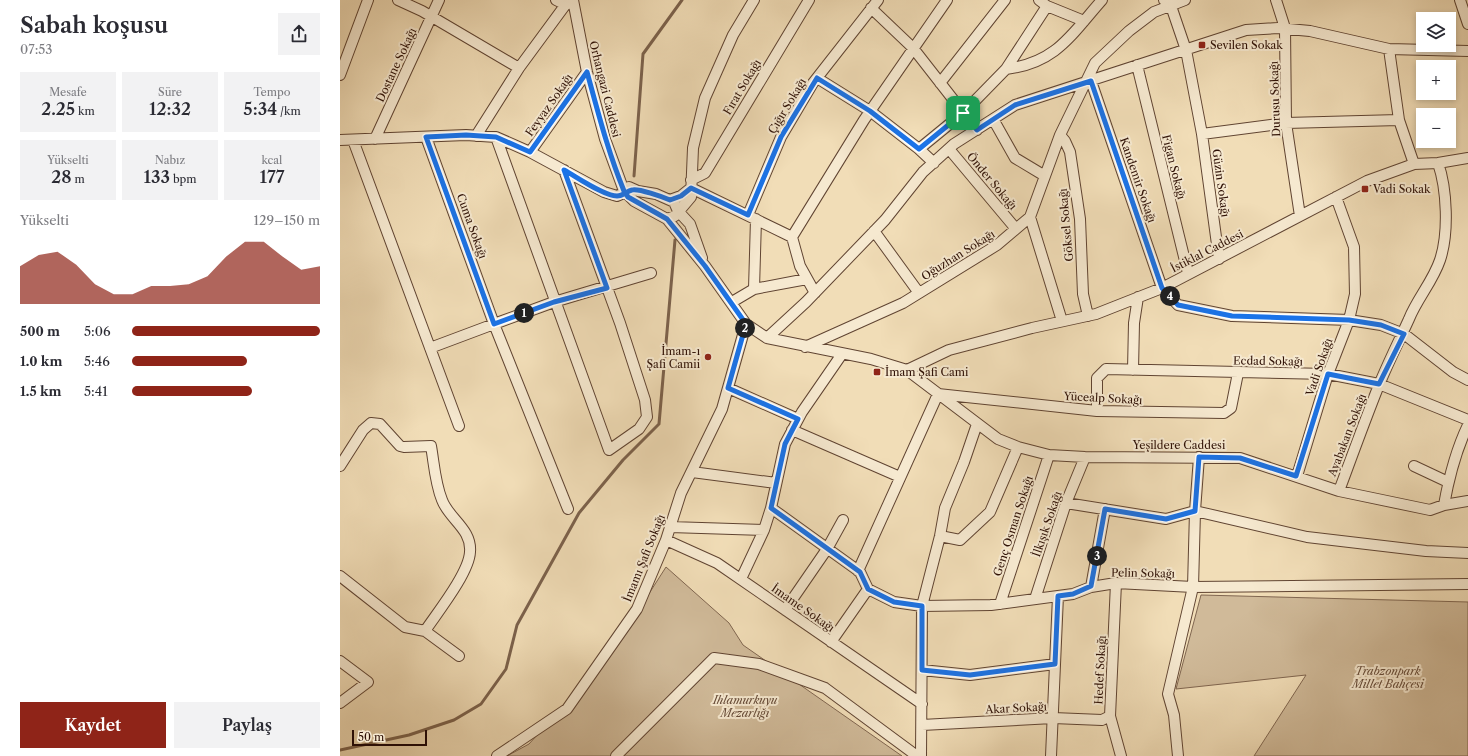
<!DOCTYPE html>
<html lang="tr">
<head>
<meta charset="utf-8">
<style>
	body { margin:0; font-family:"Libre Caslon Text",serif; background:#f2f2f3; color:#2b2b33; height:100vh; display:flex; flex-direction:column; font-size:15px; white-space:nowrap }
	* { box-sizing:border-box; margin:0 }
	p { font-size:13px; color:#7c7c81 }
	.icon { flex:none; width:22px; height:22px; fill:none; stroke:currentColor; stroke-width:2; stroke-linecap:round; stroke-linejoin:round }
	.map { position:relative; flex:1; overflow:hidden }
	.side { display:flex; flex-direction:column; background:#fff; width:340px }
	.side>* { flex:none }
	.fabs { position:absolute; left:1076px; top:12px; display:grid; gap:8px }
	.fabs a { display:grid; place-items:center; width:40px; height:40px; border-radius:0px; background:#fff; box-shadow:0 2px 6px #0003; font-size:20px }
	.scale { position:absolute; left:12px; bottom:10px; width:75px; box-sizing:border-box; padding-left:4px; border:2px solid #2f1106; border-top:0; font-size:11px; line-height:14px; white-space:nowrap; color:#2f1106; -webkit-text-stroke:3px #f6e9d0; paint-order:stroke }
	.pin { position:absolute; display:grid; place-items:center; width:34px; height:34px; color:#fff; margin:-17px; border-radius:8px; box-shadow:0 2px 6px #0006 }
	.km { position:absolute; width:20px; height:20px; margin:-10px; border-radius:50%; background:#222; color:#fff; font-size:11px; line-height:20px; text-align:center }
	.round { display:grid; place-items:center; flex:none; width:42px; height:42px; border-radius:0px; background:#f2f2f3 }
	.headline { display:flex; align-items:center; justify-content:space-between; height:68px; padding:0 20px }
	h1 { font-size:22px; font-weight:600; line-height:30px }
	.stats { display:grid; grid-template-columns:repeat(3,1fr); gap:6px; height:68px; padding:4px 20px }
	.stats div { display:grid; align-content:center; border-radius:0px; background:#f2f2f3; text-align:center }
	.stats b { font-size:17px; font-weight:600 }
	.stats small { font-size:11px; font-weight:400 }
	.stats p { font-size:11px }
	.chart { height:112px; padding:8px 20px }
	.chart p { display:flex; justify-content:space-between }
	.chart svg { width:100%; height:72px; margin-top:4px; fill:#8f2418; opacity:.7 }
	.primary-button { display:flex; gap:8px; margin-top:auto; padding:8px 20px }
	.primary-button a { flex:1; height:46px; border-radius:0px; background:#8f2418; color:#fff; font-size:16px; font-weight:600; line-height:46px; text-align:center }
	.primary-button a+a { background:#f2f2f3; color:#2b2b33 }
	ul { padding:0 20px; list-style:none; font-size:13px }
	li { display:grid; grid-template-columns:64px 48px 1fr; align-items:center; height:30px }
	li i { height:10px; border-radius:5px; background:#8f2418 }
	main { display:flex; flex:1; min-height:0 }
	.map>svg:first-child { display:block }
	.green { fill:#d0ba99; stroke:#806650 }
	.lines { fill:none; stroke-linecap:round; stroke-linejoin:round }
	.stream { stroke:#7c624c; stroke-width:3 }
	.minor-casing { stroke:#604432; stroke-width:12 }
	.minor { stroke:#f6e9d0; stroke-width:10 }
	.route-casing { stroke:#fff; stroke-width:8 }
	.route { stroke:#1a73e8; stroke-width:5 }
	.poi-dot { fill:#8f2418; stroke:#f6e9d0; stroke-width:1.5 }
	.labels { text-anchor:middle; stroke-width:4; stroke-linejoin:round; paint-order:stroke }
	.poi-label { font-size:11px; fill:#2f1106; stroke:#f6e9d0; text-anchor:start }
	.street-label { font-size:11px; fill:#2f1106; stroke:#f6e9d0 }
	.park-label { font-size:11px; font-style:italic; fill:#674c39; stroke:#f6e9d0 }
</style>
</head>
<body>
<main>
<section class="side">
<div class="headline"><div><h1>Sabah koşusu</h1><p>07:53</p></div><a class="round"><svg class="icon" aria-label="share" viewBox="0 0 24 24"><path d="M12 15V3M7 8l5-5 5 5M5 13v7h14v-7"/></svg></a></div>
<div class="stats">
<div><p>Mesafe</p><b>2.25<small> km</small></b></div>
<div><p>Süre</p><b>12:32</b></div>
<div><p>Tempo</p><b>5:34<small> /km</small></b></div>
</div>
<div class="stats">
<div><p>Yükselti</p><b>28<small> m</small></b></div>
<div><p>Nabız</p><b>133<small> bpm</small></b></div>
<div><p>kcal</p><b>177</b></div>
</div>
<div class="chart"><p><span>Yükselti</span>129–150 m</p>
<svg viewBox="0 0 160 44" preserveAspectRatio="none"><path d="M0 44V21L10 14L20 12L30 20L40 32L50 38L60 38L70 33L80 33L90 32L100 27L110 15L120 6L130 6L140 15L150 23L160 21V44z"/></svg>
</div>
<ul>
<li><b>500 m</b>5:06<i style="width:100%"></i></li>
<li><b>1.0 km</b>5:46<i style="width:61%"></i></li>
<li><b>1.5 km</b>5:41<i style="width:64%"></i></li>
</ul>
<div class="primary-button"><a>Kaydet</a><a>Paylaş</a></div>
</section>
<div class="map">
<svg width="1128" height="756" viewBox="0 0 1128 756">
	<rect width="100%" height="100%" fill="#f1ddb7"/>
	<filter id="stains"><feTurbulence type="fractalNoise" baseFrequency=".005" numOctaves="4"/><feColorMatrix values="0 0 0 0 .2 0 0 0 0 .09 0 0 0 0 .02 0 0 0 .5 -.17"/></filter>
	<radialGradient id="worn" r=".72"><stop offset=".6" stop-color="#630" stop-opacity="0"/><stop offset="1" stop-color="#630" stop-opacity=".3"/></radialGradient>
	<path class="green" d="M 326,567 L 389,623 L 403,645 L 562,756 L 167,756 L 189,744 L 271,653 Z
		M 861,595 L 1128,602 L 1128,756 L 914,756 L 966,675 L 836,689 Z"/>
	<g class="lines">
		<path class="stream" d="M 294,176 L 303,54 L 342,0
			M 0,750 L 69,735 L 114,720 L 141,704 L 166,669 L 177,625 L 239,513 L 283,460 L 319,424 L 335,240"/>
		<g class="minor-casing">
			<path id="minor" d="M 58,0 L 82,11 L 179,68 L 136,136
				M 216,0 L 226,5
				M 233,0 L 247,72 L 265,139 L 284,191 L 294,201 L 327,219 L 365,266 L 406,324 L 427,338 L 531,359 L 567,370 L 658,439 L 678,447 L 709,455 L 745,457 L 900,458 L 999,491 L 1090,510 L 1104,505 L 1128,501
				M 699,0 L 707,6 L 666,69 C 716,63 731,35 762,0
				M 824,0 L 831,6 L 846,50 L 862,134 L 946,123 L 1059,120
				M 936,0 L 945,28 L 946,123 L 960,216
				M 1120,0 L 1128,24
				M 707,6 L 744,21
				M 531,8 L 573,48 L 637,130
				M 1049,49 L 1059,120 L 1074,164
				M 797,65 L 848,273
				M 179,68 L 229,0
				M 0,75 L 28,0
				M 477,78 L 530,111 L 579,149
				M 751,81 L 822,288 L 838,305 L 892,316 L 1009,320 L 1041,325 L 1064,334 L 1113,372 L 1128,380
				M 600,83 L 665,0
				M 653,119 L 675,158 L 705,176
				M 862,134 L 879,259
				M 720,135 L 725,141 L 730,152 L 740,219 L 743,294 L 748,316
				M 86,137 L 154,324 L 90,348
				M 156,137 L 269,450 L 299,429 L 307,417 L 305,400 L 280,323 L 224,170
				M 35,139 L 99,0
				M 0,140 L 126,135 L 156,137 L 190,152 L 264,192 L 277,196 L 293,189
				M 13,140 L 119,426
				M 609,149 L 676,229
				M 190,152 L 247,72
				M 594,163 L 579,149 L 623,113 L 666,69
				M 351,180 L 365,173 L 469,0
				M 289,187 L 298,191 L 316,194 L 334,202 L 338,211 L 350,224 L 362,258
				M 351,188 L 452,237 L 524,120 L 607,0
				M 330,200 L 341,196 L 351,188
				M 408,215 L 441,137 L 473,83 L 538,0
				M 690,217 L 722,321
				M 327,219 L 335,216 L 351,197 L 353,148 L 365,98 L 393,35 L 414,0
				M 534,231 L 579,293
				M 452,237 L 460,266 L 475,293
				M 414,289 L 467,279
				M 392,302 L 414,289 L 416,219
				M 427,338 L 466,302 L 545,220 L 583,172 L 614,144 L 675,105 L 906,30 L 938,28 L 970,31 L 1049,49 L 1128,51
				M 465,347 L 563,303 L 657,245 L 690,217 L 720,135 L 755,63 L 789,31 L 814,12 L 845,0
				M 567,370 L 609,350 L 692,328 L 756,314 L 822,288 L 1027,181 L 1074,164 L 1098,163 L 1128,158
				M 793,370 L 794,323 L 798,297
				M 388,388 L 458,419
				M 757,411 L 757,378 L 766,369 L 988,374 L 1039,384 L 1128,420
				M 452,430 L 560,477
				M 0,466 L 23,430 L 31,423 L 40,424 L 60,446 L 64,447 L 91,446 C 94,463 95,483 102,500 C 109,519 132,529 130,552 C 129,573 97,613 85,631
				M 1074,466 L 1108,482
				M 352,472 L 436,483
				M 957,476 L 988,374 L 1009,320 L 1015,294 L 1014,247 L 996,197
				M 999,491 C 1012,456 1025,420 1039,385 C 1048,363 1059,341 1069,319 C 1077,299 1093,281 1100,260 C 1109,233 1107,189 1098,163
				M 726,503 L 826,519 L 855,511 L 859,457
				M 1104,505 C 1109,477 1116,450 1128,425
				M 431,508 L 445,444 L 462,412 L 502,354
				M 228,509 L 154,324 L 214,302 L 311,273
				M 330,527 L 424,530 L 431,508 L 520,572 L 528,589 L 554,602 L 582,606 L 600,536 L 605,508 L 624,462 L 637,424
				M 600,536 L 620,540 L 650,512 L 678,447
				M 326,540 L 377,563 L 582,704
				M 518,571 L 598,394 L 757,411 L 884,413 L 891,408 L 898,373
				M 0,576 L 65,627 L 85,631 L 119,656
				M 401,579 L 424,530
				M 776,583 L 770,716 L 781,756
				M 751,587 L 765,509
				M 695,599 L 726,503 L 745,457
				M 660,604 L 709,455
				M 445,610 L 487,549 L 503,520
				M 491,642 L 528,589
				M 0,661 L 28,682 L 0,703
				M 582,670 L 630,675 L 715,664
				M 582,725 L 713,718 L 762,720 L 770,716
				M 157,756 L 227,709 L 297,609 L 326,540 L 341,493 L 382,409 L 406,324
				M 276,756 L 374,658 L 419,664 L 485,688 L 577,756
				M 581,756 L 582,606 L 651,605 L 733,594 L 751,587 L 776,583 L 853,587 L 1128,584
				M 711,756 L 718,596
				M 838,756 L 834,715 L 828,694 L 853,587 L 855,511 L 967,537 L 1086,551 L 1128,553"/>
		</g>
		<use href="#minor" class="minor"/>
	</g>
	<g class="lines">
		<g class="route-casing">
			<path id="route" d="M 623,113 L 579,149 L 530,111 L 477,78 L 441,137 L 408,215 L 351,188 L 341,196 L 330,200 C 323,197 298,188 292,190 C 287,191 283,196 277,196 C 264,196 237,177 224,170 L 267,288 L 214,302 L 154,324 L 86,137 L 126,135 L 156,137 L 190,152 L 247,72 C 258,112 268,152 284,191 L 288,197 L 327,219 L 365,266 L 406,324 L 388,388 L 458,419 L 445,444 L 431,508 L 520,572 L 528,589 L 554,602 L 582,606 L 582,670 L 630,675 L 715,664 L 718,596 L 733,594 L 751,586 L 765,509 L 826,519 L 855,511 L 859,457 L 900,458 L 956,476 L 988,374 L 1039,384 L 1064,334 L 1041,325 L 1009,320 L 892,316 L 838,305 L 822,288 L 751,81 L 675,105 L 637,130 L 623,113"/>
		</g>
		<use href="#route" class="route"/>
	</g>
	<g class="poi-dot">
		<rect x="858" y="41" width="8" height="8" rx="2"/>
		<rect x="1021" y="185" width="8" height="8" rx="2"/>
		<circle cx="368" cy="357" r="4"/>
		<rect x="533" y="368" width="8" height="8" rx="2"/>
	</g>
	<g class="labels">
		<g class="poi-label">
			<text x="870" y="49">Sevilen Sokak</text>
			<text x="1033" y="193">Vadi Sokak</text>
			<text x="360" y="355" text-anchor="end">İmam-ı<tspan x="360" dy="13">Şafi Camii</tspan></text>
			<text x="545" y="376">İmam Şafi Cami</text>
		</g>
		<g class="street-label">
			<text transform="translate(56 65) rotate(-65)" y="4">Dostane Sokağı</text>
			<text transform="translate(402 87) rotate(-59)" y="4">Fırat Sokağı</text>
			<text transform="translate(265 89) rotate(76)" y="4">Orhangazi Caddesi</text>
			<text transform="translate(935 99) rotate(-92)" y="4">Durusu Sokağı</text>
			<text transform="translate(209 105) rotate(-55)" y="4">Feyyaz Sokağı</text>
			<text transform="translate(447 106) rotate(-59)" y="4">Çığır Sokağı</text>
			<text transform="translate(834 167) rotate(76)" y="4">Figan Sokağı</text>
			<text transform="translate(798 180) rotate(71)" y="4">Kandemir Sokağı</text>
			<text transform="translate(652 181) rotate(50)" y="4">Önder Sokağı</text>
			<text transform="translate(881 183) rotate(82)" y="4">Güzin Sokağı</text>
			<text transform="translate(726 225) rotate(-95)" y="4">Göksel Sokağı</text>
			<text transform="translate(132 226) rotate(70)" y="4">Cuma Sokağı</text>
			<text transform="translate(867 251) rotate(-27)" y="4">İstiklal Caddesi</text>
			<text transform="translate(618 255) rotate(-32)" y="4">Oğuzhan Sokağı</text>
			<text transform="translate(928 361) rotate(1)" y="4">Ecdad Sokağı</text>
			<text transform="translate(979 367) rotate(-71)" y="4">Vadi Sokağı</text>
			<text transform="translate(763 398) rotate(3)" y="4">Yücealp Sokağı</text>
			<text transform="translate(1007 435) rotate(-69)" y="4">Ayabakan Sokağı</text>
			<text x="839" y="449">Yeşildere Caddesi</text>
			<text transform="translate(707 524) rotate(-71)" y="4">İlkışık Sokağı</text>
			<text transform="translate(673 526) rotate(-72)" y="4">Genç Osman Sokağı</text>
			<text transform="translate(304 558) rotate(-68)" y="4">İmamı Şafi Sokağı</text>
			<text transform="translate(803 573) rotate(1)" y="4">Pelin Sokağı</text>
			<text transform="translate(463 608) rotate(35)" y="4">İmame Sokağı</text>
			<text transform="translate(760 670) rotate(-87)" y="4">Hedef Sokağı</text>
			<text transform="translate(676 708) rotate(-3)" y="4">Akar Sokağı</text>
		</g>
		<g class="park-label">
			<text x="1048" y="675">Trabzonpark<tspan x="1048" dy="13">Millet Bahçesi</tspan></text>
			<text x="405" y="704">Ihlamurkuyu<tspan x="405" dy="13">Mezarlığı</tspan></text>
		</g>
	</g>
	<rect width="100%" height="100%" filter="url(#stains)"/>
	<rect width="100%" height="100%" fill="url(#worn)"/>
</svg>
<div class="fabs">
<a><svg class="icon" aria-label="layers" viewBox="0 0 24 24"><path d="M12 4l9 5-9 5-9-5zM3 14l9 5 9-5"/></svg></a>
<a>+</a>
<a>−</a>
</div>
<div class="scale">50 m</div>
<div class="pin" style="left:623px;top:113px;background:#1e9e55"><svg class="icon" aria-label="arrive" viewBox="0 0 24 24"><path d="M6 21V4h12l-3 4 3 4H6"/></svg></div>
<b class="km" style="left:184px;top:313px">1</b>
<b class="km" style="left:405px;top:328px">2</b>
<b class="km" style="left:757px;top:556px">3</b>
<b class="km" style="left:830px;top:296px">4</b>
</div>
</main>
</body>
</html>
